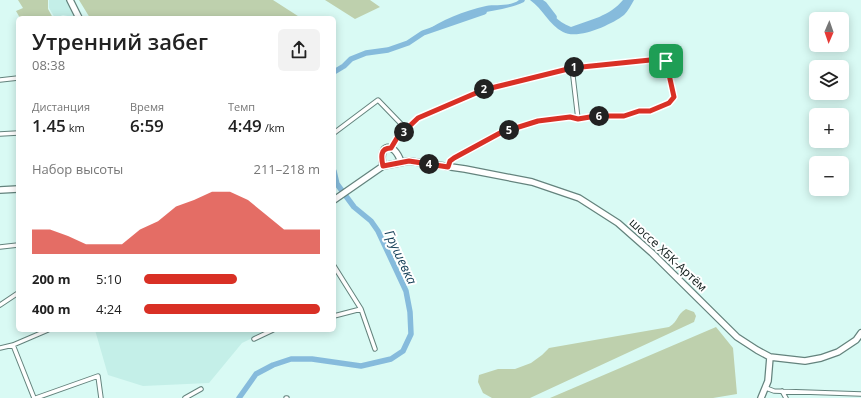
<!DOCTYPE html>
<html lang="ru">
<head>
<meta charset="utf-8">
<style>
	body { margin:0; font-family:"Open Sans",sans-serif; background:#f2f2f2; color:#222; height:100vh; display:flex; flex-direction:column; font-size:15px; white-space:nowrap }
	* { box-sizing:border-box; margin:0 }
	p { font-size:13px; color:#767676 }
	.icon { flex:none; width:22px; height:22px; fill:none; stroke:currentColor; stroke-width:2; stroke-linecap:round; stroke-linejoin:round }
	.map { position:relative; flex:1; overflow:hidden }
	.sheet { position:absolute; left:16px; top:16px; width:320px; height:316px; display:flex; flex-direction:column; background:#fff; border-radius:6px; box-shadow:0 2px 10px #0003 }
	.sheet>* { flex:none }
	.needle { width:26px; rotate:182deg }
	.controls { position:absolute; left:809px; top:12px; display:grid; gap:8px }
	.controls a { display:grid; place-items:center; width:40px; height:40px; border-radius:6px; background:#fff; box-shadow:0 2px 10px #0003; font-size:20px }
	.pin { position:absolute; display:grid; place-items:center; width:34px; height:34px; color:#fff; margin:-17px; border-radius:8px; box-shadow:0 2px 6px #0006 }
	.km { position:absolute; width:20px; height:20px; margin:-10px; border-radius:50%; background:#222; color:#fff; font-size:11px; line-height:20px; text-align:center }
	.round { display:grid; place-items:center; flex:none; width:42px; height:42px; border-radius:6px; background:#f2f2f2 }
	.summary { display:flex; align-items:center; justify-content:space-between; height:68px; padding:0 16px }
	h1 { font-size:22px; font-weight:600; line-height:30px }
	.metrics { display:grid; grid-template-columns:repeat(3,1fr); gap:6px; height:68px; padding:4px 16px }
	.metrics div { display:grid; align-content:center }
	.metrics b { font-size:17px; font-weight:600 }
	.metrics small { font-size:11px; font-weight:400 }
	.metrics p { font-size:11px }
	.chart { height:112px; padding:8px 16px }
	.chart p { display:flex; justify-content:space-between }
	.chart svg { width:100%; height:72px; margin-top:4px; fill:#d93025; opacity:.7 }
	ul { padding:0 16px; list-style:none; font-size:13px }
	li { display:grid; grid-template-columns:64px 48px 1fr; align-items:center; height:30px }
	li i { height:10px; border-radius:5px; background:#d93025 }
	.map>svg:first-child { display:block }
	.built { fill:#c4efe8 }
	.green { fill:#bed0ad }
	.water { fill:#86bbdc }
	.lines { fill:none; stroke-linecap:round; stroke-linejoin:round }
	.river { stroke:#86bbdc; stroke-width:5.5 }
	.street-casing { stroke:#64837d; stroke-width:5.5 }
	.secondary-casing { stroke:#64837d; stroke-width:8 }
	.street { stroke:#fff; stroke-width:3.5 }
	.secondary { stroke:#fff; stroke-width:5.5 }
	.route-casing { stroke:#fff; stroke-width:8 }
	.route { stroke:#d93025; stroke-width:5 }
	.labels { text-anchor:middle; stroke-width:4; stroke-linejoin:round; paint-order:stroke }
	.street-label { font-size:12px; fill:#0e1a18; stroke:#fff }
	.water-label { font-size:13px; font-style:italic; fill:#153f57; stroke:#fff }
</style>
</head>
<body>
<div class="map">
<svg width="861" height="398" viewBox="0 0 861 398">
	<rect width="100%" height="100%" fill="#d9faf4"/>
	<path class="built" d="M 49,0 L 69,0 L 77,18 L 63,15 L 55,18 L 49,8 Z
		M 95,330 L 269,330 L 242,343 L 209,383 L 143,386 L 108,375 Z"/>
	<path class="green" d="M 18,0 L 48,0 L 48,9 L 53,18 L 20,18 L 16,11 L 23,8 Z
		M 79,0 L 273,0 L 301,18 L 90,18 Z
		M 325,0 L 370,0 L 380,7 L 355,19 Z
		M 686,309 L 694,312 L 696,316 L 694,322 L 530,398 L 492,398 L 483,393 L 478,382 L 479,375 L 498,369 L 515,369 L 531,363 L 542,355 L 549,348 L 669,327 C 679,321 676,315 686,309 Z
		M 716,327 L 733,348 L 737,394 L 713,398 L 550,398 Z"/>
	<path class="water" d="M 519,0 L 525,0 L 524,2 C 509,9 494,10 478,14 C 459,18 438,26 422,36 L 423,33 C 441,20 464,11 486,6 C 496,4 510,7 519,0 Z
		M 530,0 L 540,0 C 550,11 557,22 571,27 C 590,20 610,16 623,0 L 634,0 C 631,5 628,11 624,15 C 611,25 578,40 563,32 C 549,25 543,9 530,0 Z"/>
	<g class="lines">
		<path class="river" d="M 538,0 L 544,4 L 554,17
			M 334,72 L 344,66 L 351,59 L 366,53 L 388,50 L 408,43 L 423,33 L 484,12
			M 239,398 L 256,374 L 273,365 L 291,359 L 312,359 L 361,366 L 391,359 L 403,351 L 411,334 L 410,312 L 406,291 L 378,231 L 371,221 L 354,207 L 337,184 L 334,171"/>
		<g class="street-casing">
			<path id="street" d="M 572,68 L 578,119
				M 0,80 L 18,78
				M 334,133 L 378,100 L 406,129
				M 0,134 L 18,133
				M 391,148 L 397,138 L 418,118 L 483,89 L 572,68 L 659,59 L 666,61 L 674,97 L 669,103 L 650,111 L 639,111 L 625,116 L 596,116 L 578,119 L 570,117 L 539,121 L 500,133 L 454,158 L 450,161 L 448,167
				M 0,247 L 18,245
				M 334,266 L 361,309 L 375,349
				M 0,305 L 18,293
				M 334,316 L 361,309
				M 254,339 L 273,330
				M 13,345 L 34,398
				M 0,348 L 13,345 L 48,330
				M 766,388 L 774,391 L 861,394
				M 782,391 L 786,398
				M 36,398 L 98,376 L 101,398
				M 185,398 L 201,389
				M 286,398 L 287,398"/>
		</g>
		<g class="secondary-casing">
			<path id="secondary" d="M 70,0 L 79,18
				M 383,166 C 378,143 394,141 401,162
				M 0,190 L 18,189
				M 334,200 L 383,166 L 409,161 L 465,169 L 532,182 L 579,198 L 618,223 L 652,253 L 737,337 L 757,350 L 770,357 L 805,361 L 821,358 L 838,352 L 856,340 L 861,333
				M 761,398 L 768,381 L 770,357"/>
		</g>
		<use href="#street" class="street"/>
		<use href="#secondary" class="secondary"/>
	</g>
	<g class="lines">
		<g class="route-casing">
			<path id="route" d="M 660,59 L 666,61 L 674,97 L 669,103 L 650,111 L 639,111 L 624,116 L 596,116 L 578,119 L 570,117 L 538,121 L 500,133 L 454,158 L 450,161 L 448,167 L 409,161 L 383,166 C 381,157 380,148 391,148 L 397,138 L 418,118 L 483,90 L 572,68 Z"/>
		</g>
		<use href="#route" class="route"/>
	</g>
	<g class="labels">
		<g class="street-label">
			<text transform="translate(668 255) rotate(43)" y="4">шоссе ХБК-Артём</text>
		</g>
		<g class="water-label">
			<text transform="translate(401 257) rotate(65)" y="5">Грушевка</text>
		</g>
	</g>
</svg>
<div class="controls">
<a><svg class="needle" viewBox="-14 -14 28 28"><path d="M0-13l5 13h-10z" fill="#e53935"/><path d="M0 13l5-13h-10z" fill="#767676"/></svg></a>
<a><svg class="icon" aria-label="layers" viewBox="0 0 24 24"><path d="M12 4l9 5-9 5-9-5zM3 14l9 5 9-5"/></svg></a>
<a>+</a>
<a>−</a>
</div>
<div class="pin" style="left:666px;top:61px;background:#1e9e55"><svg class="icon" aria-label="arrive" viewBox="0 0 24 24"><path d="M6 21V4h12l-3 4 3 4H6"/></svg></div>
<b class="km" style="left:574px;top:67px">1</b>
<b class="km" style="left:484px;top:89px">2</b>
<b class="km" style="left:404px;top:132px">3</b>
<b class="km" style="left:429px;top:164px">4</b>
<b class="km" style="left:509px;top:130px">5</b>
<b class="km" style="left:599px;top:116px">6</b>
<section class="sheet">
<div class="summary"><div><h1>Утренний забег</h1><p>08:38</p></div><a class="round"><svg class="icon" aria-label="share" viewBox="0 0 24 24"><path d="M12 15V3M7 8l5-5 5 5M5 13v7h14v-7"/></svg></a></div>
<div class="metrics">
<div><p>Дистанция</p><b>1.45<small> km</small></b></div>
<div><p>Время</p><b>6:59</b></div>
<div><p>Темп</p><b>4:49<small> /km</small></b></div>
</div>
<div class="chart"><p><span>Набор высоты</span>211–218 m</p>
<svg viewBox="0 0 160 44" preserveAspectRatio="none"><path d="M0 44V29L10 29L20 33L30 38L40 38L50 38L60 29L70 24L80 15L90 11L100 6L110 6L120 11L130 20L140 29L150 29L160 29V44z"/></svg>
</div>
<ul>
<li><b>200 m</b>5:10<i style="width:53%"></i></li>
<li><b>400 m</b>4:24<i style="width:100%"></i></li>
</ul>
</section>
</div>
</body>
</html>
